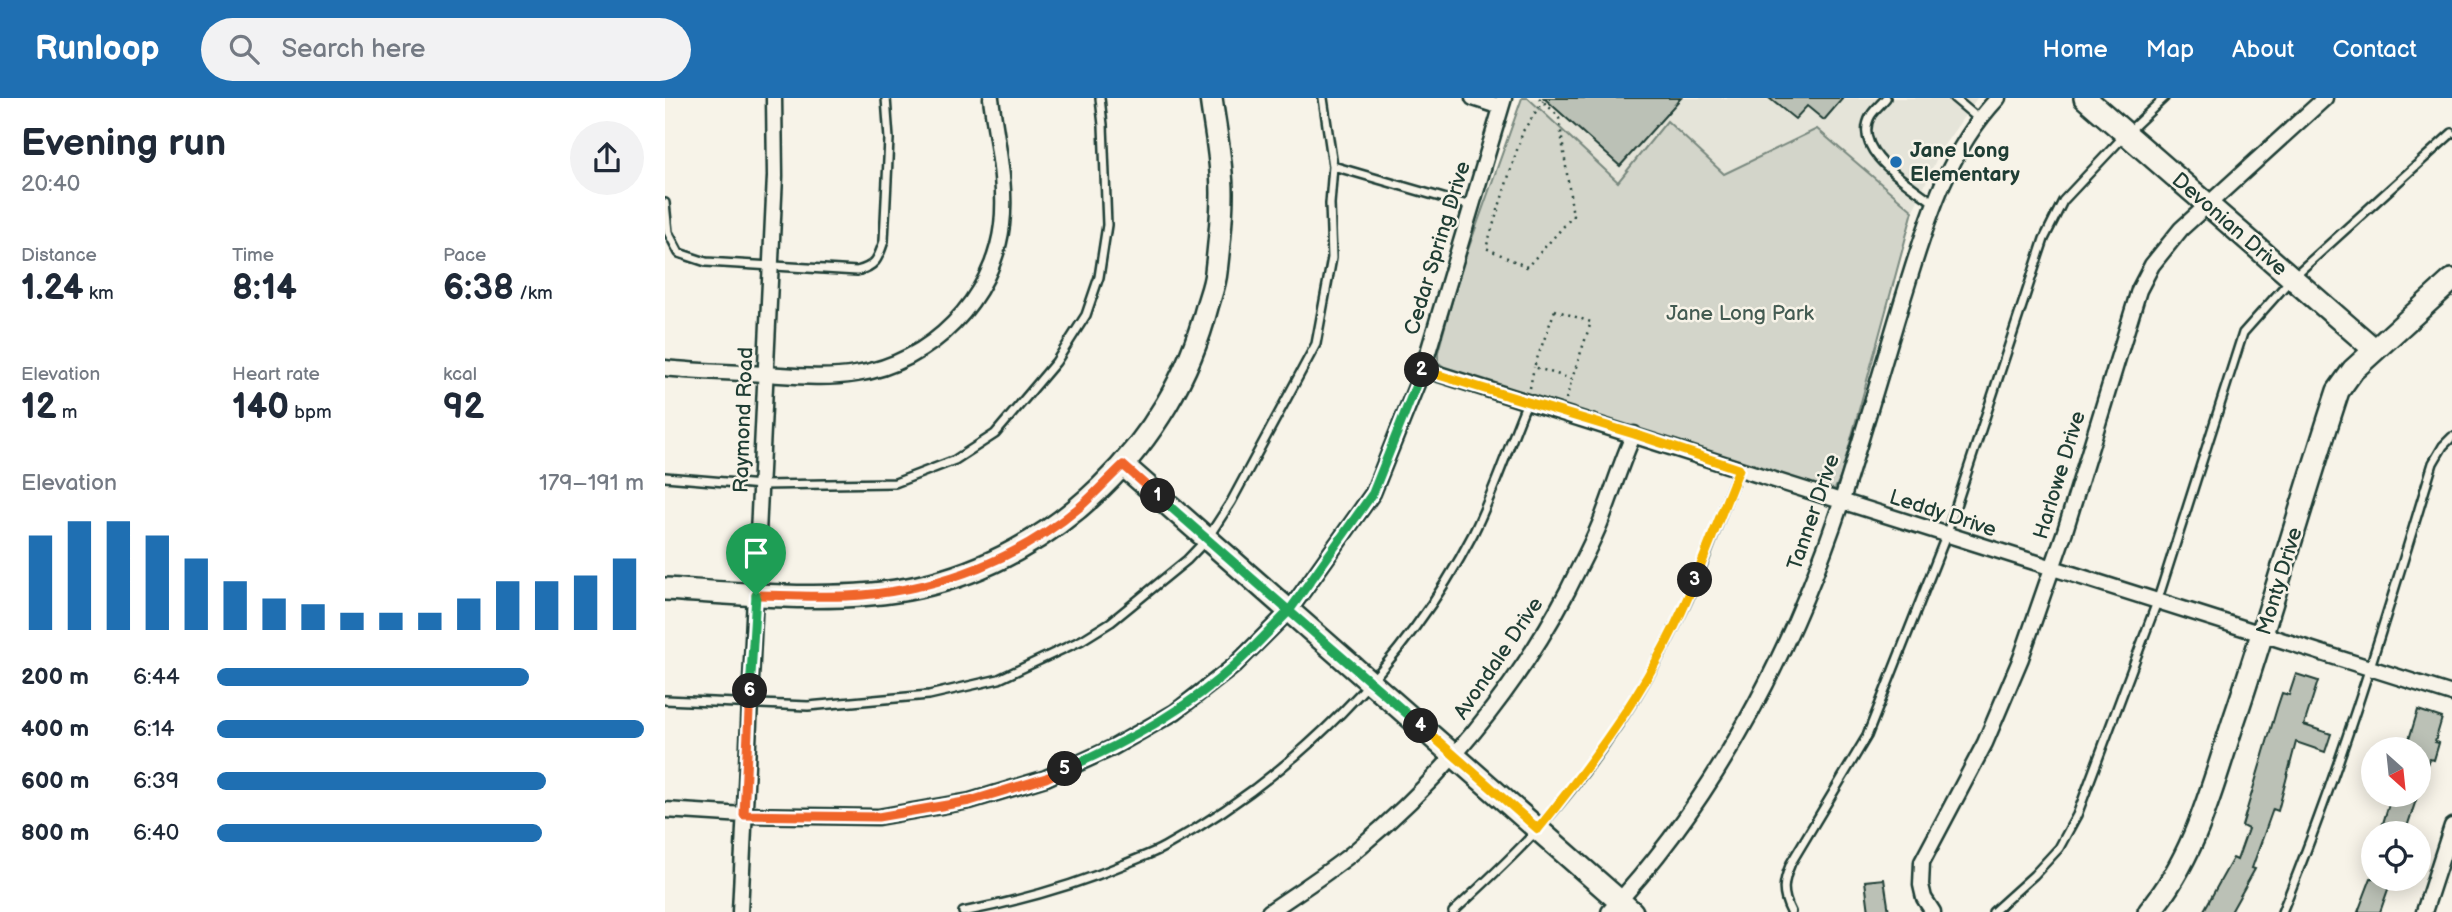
<!DOCTYPE html>
<html lang="en">
<head>
<meta charset="utf-8">
<style>
	body { margin:0; font-family:"Balsamiq Sans",sans-serif; background:#f2f2f3; color:#1f2937; height:100vh; display:flex; flex-direction:column; font-size:26px; white-space:nowrap }
	* { box-sizing:border-box; margin:0 }
	p { font-size:23px; color:#747a83 }
	.icon { flex:none; width:38px; height:38px; fill:none; stroke:currentColor; stroke-width:2; stroke-linecap:round; stroke-linejoin:round }
	.map { position:relative; flex:1; overflow:hidden }
	.details { display:flex; flex-direction:column; background:#fff; width:665px }
	.details>* { flex:none }
	.needle { width:46px; rotate:153deg }
	.tools { position:absolute; left:1696px; top:639px; display:grid; gap:14px }
	.tools a { display:grid; place-items:center; width:70px; height:70px; border-radius:50%; background:#fff; box-shadow:0 4px 18px #0003; font-size:35px }
	.pin { position:absolute; display:grid; place-items:center; width:60px; height:60px; color:#fff; margin:-72px -30px; border-radius:50% 50% 50% 0; rotate:-45deg; box-shadow:0 0 7px #0007 }
	.pin .icon { rotate:45deg }
	.km { position:absolute; width:35px; height:35px; margin:-18px; border-radius:50%; background:#222; color:#fff; font-size:19px; line-height:35px; text-align:center }
	.round { display:grid; place-items:center; flex:none; width:74px; height:74px; border-radius:37px; background:#f2f2f3 }
	.summary { display:flex; align-items:center; justify-content:space-between; height:119px; padding:0 21px }
	h1 { font-size:38px; font-weight:700; line-height:52px }
	.metrics { display:grid; grid-template-columns:repeat(3,1fr); gap:10px; height:119px; padding:7px 21px }
	.metrics div { display:grid; align-content:center }
	.metrics b { font-size:35px; font-weight:700 }
	.metrics small { font-size:19px; font-weight:400 }
	.metrics p { font-size:19px }
	.chart { height:196px; padding:14px 21px }
	.chart p { display:flex; justify-content:space-between }
	.chart svg { width:100%; height:126px; margin-top:7px; stroke:#1f6fb2; stroke-width:6 }
	ul { padding:0 21px; list-style:none; font-size:23px }
	li { display:grid; grid-template-columns:112px 84px 1fr; align-items:center; height:52px }
	li i { height:18px; border-radius:9px; background:#1f6fb2 }
	header { display:flex; align-items:center; gap:42px; box-sizing:border-box; height:98px; padding:0 35px; background:#1f6fb2; color:#fff }
	header strong { font-size:33px }
	nav { display:flex; gap:38px; margin-inline-start:auto; font-size:24px }
	.search { width:490px; height:63px; background:#f2f2f3; display:flex; align-items:center; gap:18px; box-sizing:border-box; padding:0 24px; border-radius:38px; color:#747a83; font-size:26px }
	main { display:flex; flex:1; min-height:0 }
	.map>svg:first-child { display:block }
	.built { fill:#e5e4d9 }
	.green { fill:#d3d5ca; stroke:#79897f; stroke-width:2 }
	.building { fill:#bbc1b6; stroke:#1f3d34; stroke-width:2 }
	.lines { fill:none; stroke-linecap:round; stroke-linejoin:round }
	.lane-casing { stroke:#1f3d34; stroke-width:12 }
	.street-casing { stroke:#1f3d34; stroke-width:19 }
	.secondary-casing { stroke:#1f3d34; stroke-width:26 }
	.path { stroke:#1f3d34; stroke-width:2.5; stroke-dasharray:2 5; stroke-linecap:butt }
	.lane { stroke:#f7f3e8; stroke-width:7 }
	.street { stroke:#f7f3e8; stroke-width:14 }
	.secondary { stroke:#f7f3e8; stroke-width:21 }
	.split-1-casing { stroke:#fff; stroke-width:14 }
	.split-2-casing { stroke:#fff; stroke-width:14 }
	.split-3-casing { stroke:#fff; stroke-width:14 }
	.split-4-casing { stroke:#fff; stroke-width:14 }
	.split-5-casing { stroke:#fff; stroke-width:14 }
	.split-6-casing { stroke:#fff; stroke-width:14 }
	.split-7-casing { stroke:#fff; stroke-width:14 }
	.split-1 { stroke:#f0652b; stroke-width:9 }
	.split-2 { stroke:#22a559; stroke-width:9 }
	.split-3 { stroke:#f5b400; stroke-width:9 }
	.split-4 { stroke:#f5b400; stroke-width:9 }
	.split-5 { stroke:#22a559; stroke-width:9 }
	.split-6 { stroke:#f0652b; stroke-width:9 }
	.split-7 { stroke:#22a559; stroke-width:9 }
	.poi-dot { fill:#1f6fb2; stroke:#f7f3e8; stroke-width:2.5 }
	.labels { text-anchor:middle; stroke-width:5; stroke-linejoin:round; paint-order:stroke }
	.poi-label { font-size:21px; font-weight:bold; fill:#1f3d34; stroke:#f7f3e8; text-anchor:start }
	.street-label { font-size:21px; fill:#1f3d34; stroke:#f7f3e8 }
	.park-label { font-size:21px; fill:#435b52; stroke:#f7f3e8 }
</style>
</head>
<body>
<header>
<strong>Runloop</strong>
<div class="search"><svg class="icon" aria-label="search" viewBox="0 0 24 24"><circle cx="10" cy="10" r="6"/><path d="M15 15l6 6"/></svg>Search here</div>
<nav><a>Home</a><a>Map</a><a>About</a><a>Contact</a></nav>
</header>
<main>
<section class="details">
<div class="summary"><div><h1>Evening run</h1><p>20:40</p></div><a class="round"><svg class="icon" aria-label="share" viewBox="0 0 24 24"><path d="M12 15V3M7 8l5-5 5 5M5 13v7h14v-7"/></svg></a></div>
<div class="metrics">
<div><p>Distance</p><b>1.24<small> km</small></b></div>
<div><p>Time</p><b>8:14</b></div>
<div><p>Pace</p><b>6:38<small> /km</small></b></div>
</div>
<div class="metrics">
<div><p>Elevation</p><b>12<small> m</small></b></div>
<div><p>Heart rate</p><b>140<small> bpm</small></b></div>
<div><p>kcal</p><b>92</b></div>
</div>
<div class="chart"><p><span>Elevation</span>179–191 m</p>
<svg viewBox="0 0 160 44" preserveAspectRatio="none"><path d="M5 44V11M15 44V6M25 44V6M35 44V11M45 44V19M55 44V27M65 44V33M75 44V35M85 44V38M95 44V38M105 44V38M115 44V33M125 44V27M135 44V27M145 44V25M155 44V19"/></svg>
</div>
<ul>
<li><b>200 m</b>6:44<i style="width:73%"></i></li>
<li><b>400 m</b>6:14<i style="width:100%"></i></li>
<li><b>600 m</b>6:39<i style="width:77%"></i></li>
<li><b>800 m</b>6:40<i style="width:76%"></i></li>
</ul>
</section>
<div class="map">
<svg width="1787" height="814" viewBox="0 0 1787 814">
	<rect width="100%" height="100%" fill="#f7f3e8"/>
	<filter id="ink" filterUnits="userSpaceOnUse"><feTurbulence type="fractalNoise" baseFrequency=".0143" numOctaves="2"/><feDisplacementMap in="SourceGraphic" scale="14" xChannelSelector="R" yChannelSelector="G"/><feConvolveMatrix kernelMatrix="1 2 1 2 8 2 1 2 1" color-interpolation-filters="sRGB"/></filter>
	<g filter="url(#ink)">
		<path class="built" d="M 863,0 L 1312,0 L 1275,53 L 1248,113 L 1152,31 L 1059,76 L 953,84 Z"/>
		<path class="green" d="M 857,0 L 863,0 L 953,84 L 1002,23 L 1059,76 L 1152,31 L 1248,113 L 1176,378 L 1170,391 L 1157,390 L 780,270 L 773,264 L 773,254 L 794,177 Z"/>
		<path class="building" d="M 879,0 L 1016,0 L 955,68 Z
			M 1104,0 L 1178,0 L 1159,22 L 1142,8 L 1130,21 Z
			M 1631,576 L 1653,583 L 1639,627 L 1666,636 L 1660,654 L 1631,644 L 1613,713 L 1608,711 L 1587,770 L 1590,771 L 1566,814 L 1538,814 L 1568,760 L 1572,762 L 1583,731 L 1577,728 L 1612,610 L 1617,595 L 1624,597 Z
			M 1753,612 L 1777,620 L 1770,644 L 1774,645 L 1769,662 L 1764,661 L 1756,685 L 1754,684 L 1754,651 L 1741,651 Z
			M 1727,696 L 1753,696 L 1740,735 L 1715,735 Z
			M 1706,780 L 1727,780 L 1715,814 L 1693,814 Z
			M 1219,781 L 1224,814 L 1204,814 L 1200,783 Z"/>
		<g class="lines">
			<g class="lane-casing">
				<path id="lane" d="M 1221,0 C 1217,5 1210,11 1206,17 C 1185,53 1245,86 1269,105
					M 1289,0 L 1315,22
					M 668,68 L 806,108
					M 0,105 L 3,134 L 14,155 L 41,164 L 192,173 C 211,168 213,161 219,143 L 224,41 L 221,0
					M 0,379 L 96,387 L 230,385 L 290,362 L 330,336 L 391,264 L 421,217 L 434,179 L 442,127 L 438,27 L 435,0
					M 0,602 L 143,608 L 264,597 L 334,581 L 417,542 L 446,524 L 522,462 L 542,441 L 566,404 L 651,246 L 667,160 L 665,106 L 668,68 L 658,0
					M 298,814 C 354,803 408,788 460,766 C 473,760 487,756 499,749 C 627,679 741,566 808,436 C 829,394 844,347 862,304
					M 788,814 C 817,787 846,761 872,732 C 930,667 982,589 1019,510 C 1040,465 1055,417 1074,371
					M 1126,814 C 1116,795 1118,784 1126,765 L 1202,638 L 1281,438 L 1379,141 L 1398,103 L 1461,36 L 1499,0
					M 1328,814 L 1369,777 L 1394,750 L 1412,717 L 1492,504 L 1578,235 L 1627,180 L 1787,35
					M 1617,814 C 1677,668 1722,516 1768,365 L 1778,348 L 1787,339"/>
			</g>
			<g class="street-casing">
				<path id="street" d="M 808,0 L 836,9
					M 0,270 C 34,274 67,274 101,276 C 131,278 161,281 191,276 C 266,265 328,201 337,127 C 342,85 331,41 326,0
					M 758,271 L 1787,596
					M 0,712 L 79,717 L 213,719 L 305,703 L 381,680 L 447,650 L 510,614 L 569,568 L 624,513 L 708,395 L 758,271 L 839,0
					M 75,814 L 110,78 L 109,0
					M 604,814 C 633,794 663,775 690,753 C 777,681 851,592 903,492 C 915,467 930,441 939,415 C 949,389 957,362 969,336
					M 944,814 C 1053,697 1127,552 1177,402 C 1198,336 1217,270 1237,204 C 1260,131 1279,57 1333,0
					M 1268,814 L 1259,800 L 1256,787 L 1257,764 L 1320,645 L 1356,560 L 1400,433 L 1474,192 L 1487,167 L 1516,131 L 1660,0
					M 1759,814 L 1787,728"/>
			</g>
			<g class="secondary-casing">
				<path id="secondary" d="M 1420,0 L 1710,252
					M 458,367 L 967,814
					M 0,491 C 79,496 176,506 253,489 C 391,459 507,346 542,209 C 545,198 550,186 551,174 C 554,148 557,120 557,95 C 557,63 550,31 546,0
					M 1484,814 C 1530,759 1547,689 1569,622 C 1606,513 1637,402 1673,293 L 1688,272 L 1787,182"/>
			</g>
			<path class="path" d="M 874,0 C 881,6 889,13 894,20 L 908,118 L 862,169 L 821,150 L 858,33 L 878,3
				M 890,212 L 926,224 L 907,281 L 869,269 Z
				M 865,290 L 869,269
				M 901,301 L 907,281"/>
			<use href="#lane" class="lane"/>
			<use href="#street" class="street"/>
			<use href="#secondary" class="secondary"/>
		</g>
	</g>
	<g class="lines" filter="url(#ink)">
		<g class="split-1-casing">
			<path id="split-1" d="M 91,497 C 126,497 163,500 198,497 C 278,490 355,460 416,408 C 431,395 444,380 458,367 L 493,398"/>
		</g>
		<g class="split-2-casing">
			<path id="split-2" d="M 493,398 L 624,513 L 708,395 L 757,272"/>
		</g>
		<g class="split-3-casing">
			<path id="split-3" d="M 757,272 L 969,336 L 1074,371 L 1030,482"/>
		</g>
		<g class="split-4-casing">
			<path id="split-4" d="M 756,628 L 873,731 C 935,655 994,574 1030,482"/>
		</g>
		<g class="split-5-casing">
			<path id="split-5" d="M 400,671 C 461,645 521,612 570,567 C 589,550 606,531 624,513 L 756,628"/>
		</g>
		<g class="split-6-casing">
			<path id="split-6" d="M 85,593 L 79,717 L 213,719 L 305,703 L 381,680 L 400,671"/>
		</g>
		<g class="split-7-casing">
			<path id="split-7" d="M 85,593 L 91,497"/>
		</g>
		<use href="#split-1" class="split-1"/>
		<use href="#split-2" class="split-2"/>
		<use href="#split-3" class="split-3"/>
		<use href="#split-4" class="split-4"/>
		<use href="#split-5" class="split-5"/>
		<use href="#split-6" class="split-6"/>
		<use href="#split-7" class="split-7"/>
	</g>
	<circle class="poi-dot" cx="1231" cy="64" r="7"/>
	<g class="labels">
		<g class="poi-label">
			<text x="1245" y="59">Jane Long<tspan x="1245" dy="24">Elementary</tspan></text>
		</g>
		<g class="street-label">
			<text transform="translate(1565 126) rotate(41)" y="7">Devonian Drive</text>
			<text transform="translate(772 150) rotate(-73)" y="7">Cedar Spring Drive</text>
			<text transform="translate(78 322) rotate(-88)" y="7">Raymond Road</text>
			<text transform="translate(1394 377) rotate(-73)" y="7">Harlowe Drive</text>
			<text transform="translate(1148 414) rotate(-71)" y="7">Tanner Drive</text>
			<text transform="translate(1278 415) rotate(18)" y="7">Leddy Drive</text>
			<text transform="translate(1614 483) rotate(-73)" y="7">Monty Drive</text>
			<text transform="translate(833 560) rotate(-56)" y="7">Avondale Drive</text>
		</g>
		<g class="park-label">
			<text x="1075" y="222">Jane Long Park</text>
		</g>
	</g>
</svg>
<div class="tools">
<a><svg class="needle" viewBox="-14 -14 28 28"><path d="M0-13l5 13h-10z" fill="#e53935"/><path d="M0 13l5-13h-10z" fill="#747a83"/></svg></a>
<a><svg class="icon" aria-label="locate" viewBox="0 0 24 24"><circle cx="12" cy="12" r="6"/><path d="M12 2v4M12 18v4M2 12h4M18 12h4"/></svg></a>
</div>
<div class="pin" style="left:91px;top:497px;background:#1e9e55"><svg class="icon" aria-label="arrive" viewBox="0 0 24 24"><path d="M6 21V4h12l-3 4 3 4H6"/></svg></div>
<b class="km" style="left:493px;top:398px">1</b>
<b class="km" style="left:757px;top:272px">2</b>
<b class="km" style="left:1030px;top:482px">3</b>
<b class="km" style="left:756px;top:628px">4</b>
<b class="km" style="left:400px;top:671px">5</b>
<b class="km" style="left:85px;top:593px">6</b>
</div>
</main>
</body>
</html>
